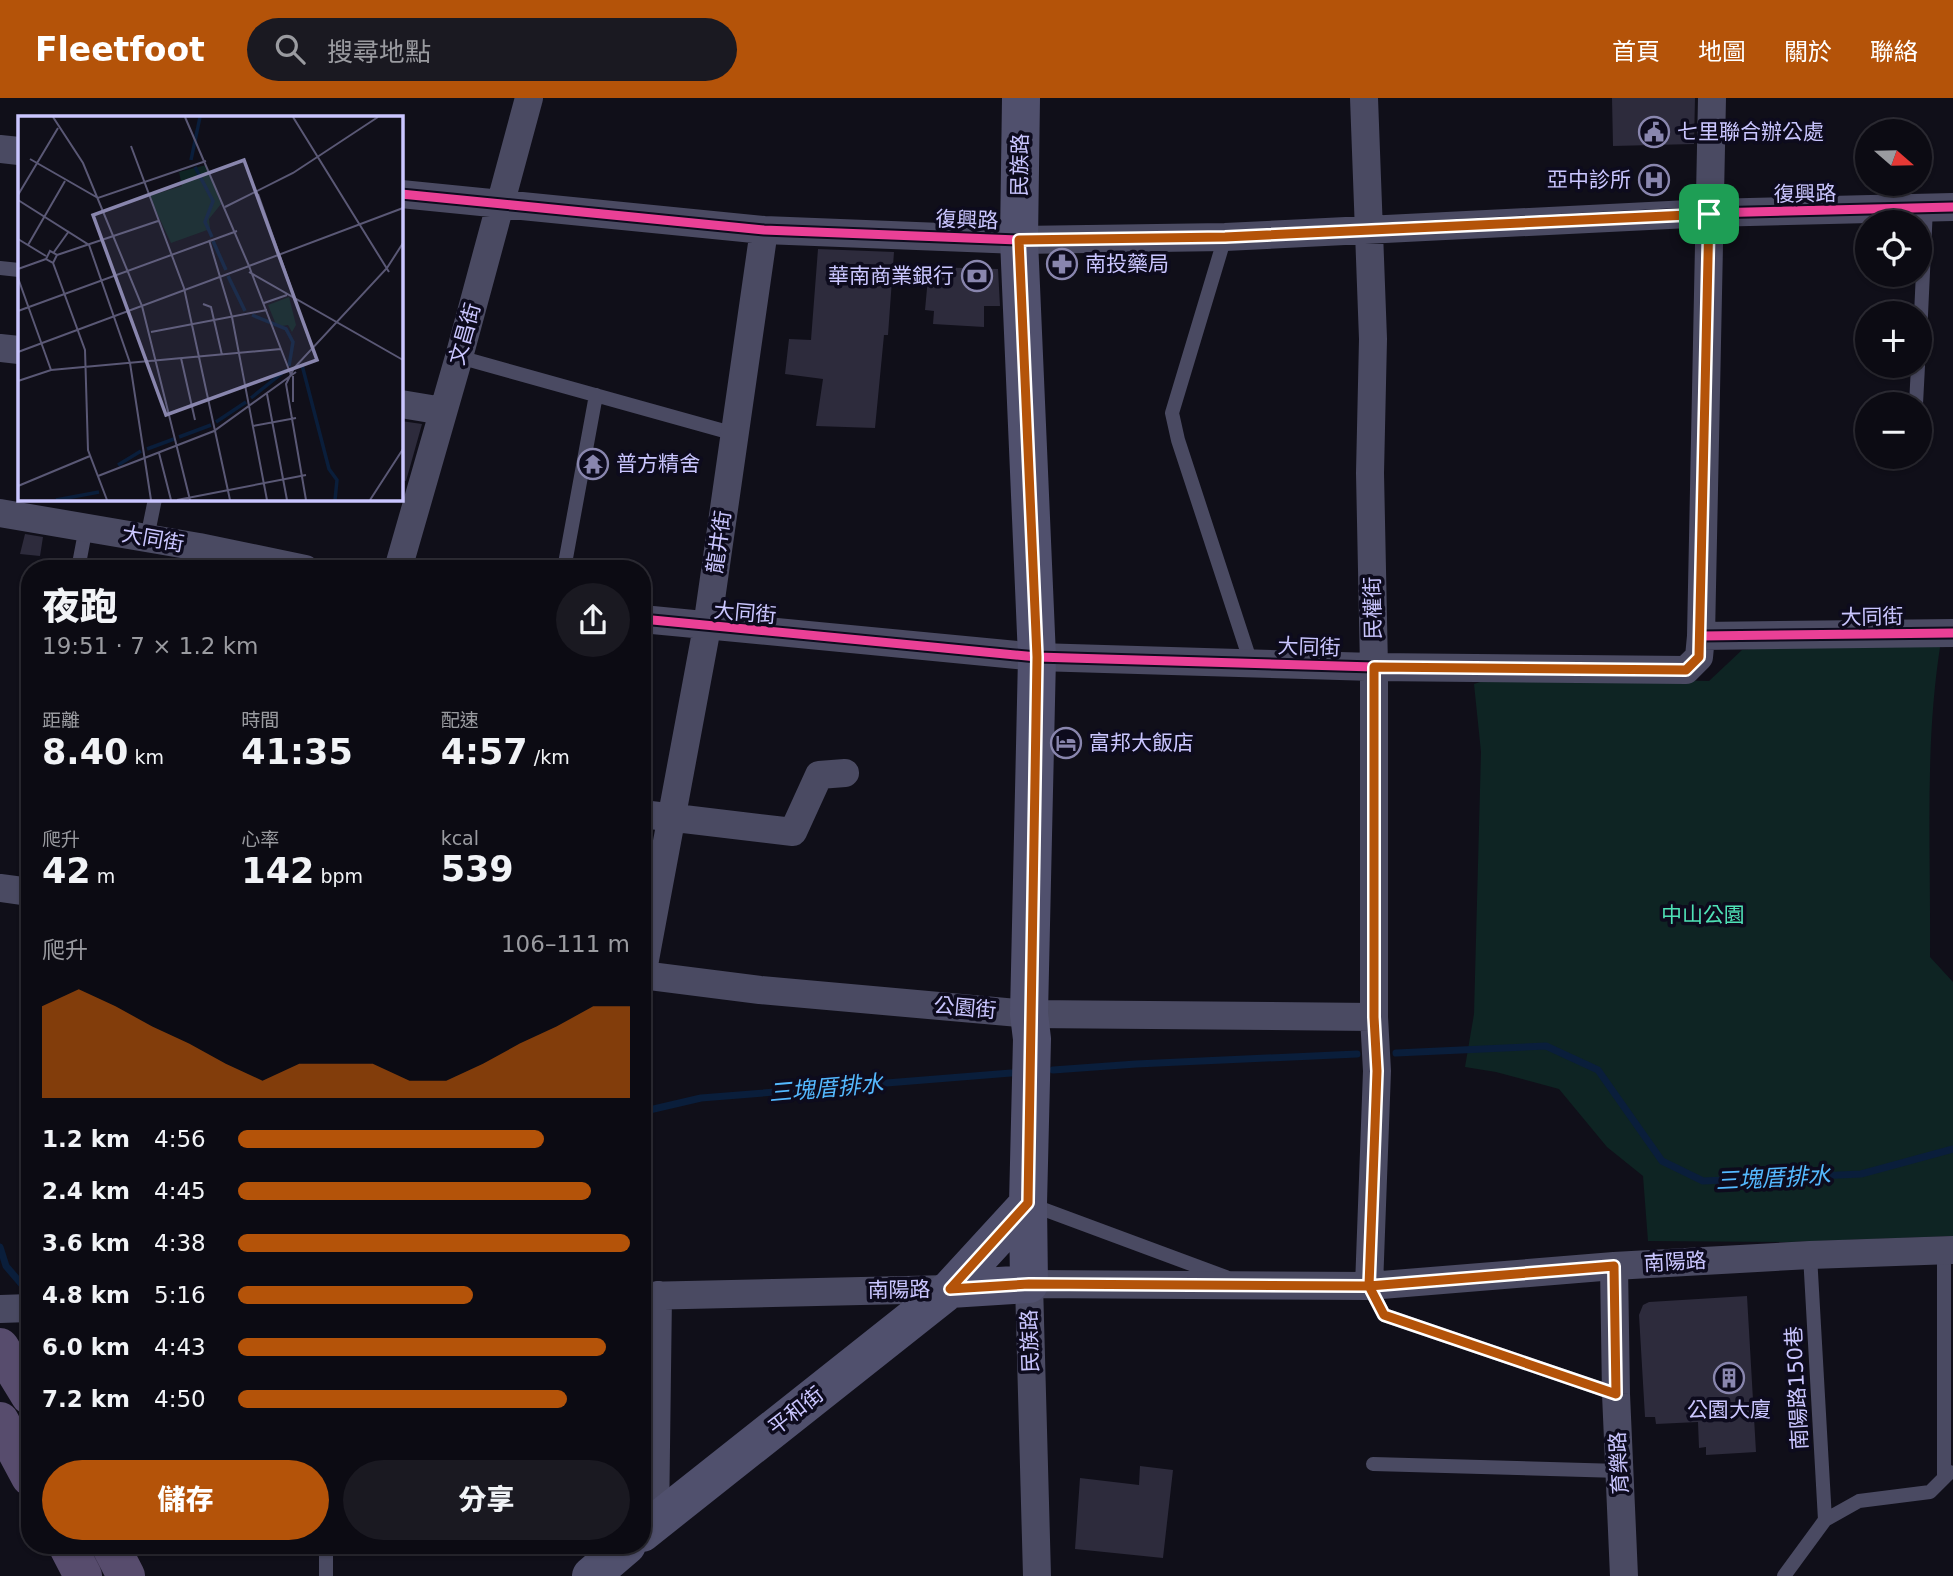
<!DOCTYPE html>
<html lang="zh-TW">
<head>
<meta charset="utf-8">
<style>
	body { margin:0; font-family:"DejaVu Sans","Noto Sans TC",sans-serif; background:#1a1921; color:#f1f3f6; height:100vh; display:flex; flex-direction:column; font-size:26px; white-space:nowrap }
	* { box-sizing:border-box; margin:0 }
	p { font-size:23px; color:#9a9ba0 }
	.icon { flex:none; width:38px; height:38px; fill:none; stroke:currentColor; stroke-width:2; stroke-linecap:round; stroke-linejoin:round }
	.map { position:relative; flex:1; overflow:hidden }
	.side { position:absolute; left:21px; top:462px; width:630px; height:994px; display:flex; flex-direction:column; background:#0c0b13; border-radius:28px; box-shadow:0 2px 5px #0004,0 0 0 2px #2c2b33 }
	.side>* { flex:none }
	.needle { width:46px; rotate:110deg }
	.tools { position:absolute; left:1855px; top:21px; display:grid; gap:14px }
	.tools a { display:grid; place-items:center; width:77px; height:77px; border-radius:50%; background:#0c0b13; box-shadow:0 2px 5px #0004,0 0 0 2px #2c2b33; font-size:35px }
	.pin { position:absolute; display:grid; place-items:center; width:60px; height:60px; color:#fff; margin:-30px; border-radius:14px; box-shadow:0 4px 10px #0006 }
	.round { display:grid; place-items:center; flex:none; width:74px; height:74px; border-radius:37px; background:#1a1921 }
	.headline { display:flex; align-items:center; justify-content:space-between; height:119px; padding:0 21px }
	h1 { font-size:38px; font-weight:800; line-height:52px }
	.metrics { display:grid; grid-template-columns:repeat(3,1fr); gap:10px; height:119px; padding:7px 21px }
	.metrics div { display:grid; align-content:center }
	.metrics b { font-size:35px; font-weight:800 }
	.metrics small { font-size:19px; font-weight:400 }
	.metrics p { font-size:19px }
	.chart { height:196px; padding:14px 21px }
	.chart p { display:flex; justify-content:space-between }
	.chart svg { width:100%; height:126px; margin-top:7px; fill:#b45309; opacity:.7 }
	.cta { display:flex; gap:14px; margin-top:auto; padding:14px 21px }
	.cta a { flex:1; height:80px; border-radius:42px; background:#b45309; color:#fff; font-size:28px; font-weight:800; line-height:80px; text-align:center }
	.cta a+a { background:#1a1921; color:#f1f3f6 }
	ul { padding:0 21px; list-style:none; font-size:23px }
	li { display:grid; grid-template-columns:112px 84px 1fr; align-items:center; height:52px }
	li i { height:18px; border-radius:9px; background:#b45309 }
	header { display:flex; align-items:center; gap:42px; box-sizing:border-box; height:98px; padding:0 35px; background:#b45309; color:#fff }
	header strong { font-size:33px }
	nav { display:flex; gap:38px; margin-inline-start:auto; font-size:24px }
	.search { width:490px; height:63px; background:#1a1921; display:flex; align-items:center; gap:18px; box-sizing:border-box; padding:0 24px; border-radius:38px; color:#9a9ba0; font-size:26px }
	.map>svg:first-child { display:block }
	.green { fill:#0e2423 }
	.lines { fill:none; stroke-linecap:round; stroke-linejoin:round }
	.stream { stroke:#0a1e3b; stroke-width:7 }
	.building { fill:#2d2b3c }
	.service { stroke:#4a4a62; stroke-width:14 }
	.minor { stroke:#4a4a62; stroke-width:28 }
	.secondary { stroke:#50506d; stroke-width:38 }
	.primary { stroke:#574c6d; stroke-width:38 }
	.cycleway-casing { stroke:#0d0b1d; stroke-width:13 }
	.cycleway { stroke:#ea4096; stroke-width:9 }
	.route-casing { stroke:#fff; stroke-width:14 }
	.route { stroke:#b45309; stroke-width:9 }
	.labels { text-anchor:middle; stroke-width:7; stroke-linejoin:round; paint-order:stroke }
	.poi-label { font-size:21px; fill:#cac6ff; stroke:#0d0b1d; text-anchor:start }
	.street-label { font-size:21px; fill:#cac6ff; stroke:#0d0b1d }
	.park-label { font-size:21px; fill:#4fe2b6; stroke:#0d0b1d }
	.water-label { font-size:23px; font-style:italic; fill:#54b9ff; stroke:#0d0b1d }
	.inset-river { fill:none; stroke:#0a1e3b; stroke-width:3.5 }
	.inset-road { fill:none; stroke:#5a5875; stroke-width:2 }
	.view { fill:#8986ae; fill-opacity:0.15; stroke:#8986ae; stroke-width:3.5 }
	.inset-edge { fill:none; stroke:#cac6ff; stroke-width:3.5 }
</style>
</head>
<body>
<header>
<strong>Fleetfoot</strong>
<div class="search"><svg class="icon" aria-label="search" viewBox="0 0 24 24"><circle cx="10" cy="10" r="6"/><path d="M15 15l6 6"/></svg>搜尋地點</div>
<nav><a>首頁</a><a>地圖</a><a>關於</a><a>聯絡</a></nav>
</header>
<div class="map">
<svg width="1953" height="1478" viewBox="0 0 1953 1478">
	<rect width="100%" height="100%" fill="#100f19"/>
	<path class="green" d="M 1941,543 C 1924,647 1931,754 1930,859 L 1953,884 L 1953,1138 L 1788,1144 L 1648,1143 L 1643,1078 L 1607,1049 L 1559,991 L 1496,974 L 1465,969 L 1474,916 L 1481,654 L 1474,586 L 1496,579 L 1709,583 L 1742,552 L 1817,545 Z"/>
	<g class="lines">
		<path class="stream" d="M 1396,955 L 1546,948 L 1598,972 L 1662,1063 L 1703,1083 L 1861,1076 L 1953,1051
			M 1053,972 L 1136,966 L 1357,956
			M 642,1015 L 645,1013 L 701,1000 L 1011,975
			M 0,1149 L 6,1168 L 30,1196"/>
	</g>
	<path class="building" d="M 1612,0 L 1695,0 L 1694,46 L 1613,48 Z
		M 818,151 L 894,154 L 888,237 L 884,237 L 875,330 L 816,328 L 823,281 L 785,276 L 789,241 L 811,242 Z
		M 929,169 L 998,171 L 1000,208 L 984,208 L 984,229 L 933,226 L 934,213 L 925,212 Z
		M 401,323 L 422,326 L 406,383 L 401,382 Z
		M 25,436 L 43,439 L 40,458 L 20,456 Z
		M 1747,1198 L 1756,1354 L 1706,1357 L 1706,1349 L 1699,1350 L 1698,1324 L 1656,1326 L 1655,1319 L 1645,1319 L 1639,1217 L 1643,1207 L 1649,1204 Z
		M 1140,1368 L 1173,1372 L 1163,1460 L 1075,1451 L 1080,1380 L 1139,1387 Z"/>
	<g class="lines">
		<path class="service" d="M 1225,139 L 1172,315 L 1178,342 L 1251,565
			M 0,170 L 19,172
			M 1920,238 L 1926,110
			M 459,259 L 735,336
			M 1916,306 L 1918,268
			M 147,440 L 155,401
			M 78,471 L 86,429
			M 193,471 L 199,449
			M 564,471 L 596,297
			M 1032,1107 L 1226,1179
			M 1944,1152 L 1944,1379
			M 1810,1157 L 1825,1422
			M 1369,1188 L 1384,1217 L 1616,1296
			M 1373,1366 L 1620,1373
			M 326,1447 L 326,1478
			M 580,1447 L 612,1452
			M 1784,1478 L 1825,1422 L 1859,1403 L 1930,1394 L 1950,1374"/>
		<path class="minor" d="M 1364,0 L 1373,241 L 1370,375 L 1374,569 L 1374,919 L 1377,973 L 1369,1188
			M 0,51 L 19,53
			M 401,96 L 764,132 L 1019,142 L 1225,139 L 1709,115 L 1953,109
			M 0,250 L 19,252
			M 401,306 L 443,313
			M 0,415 L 199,449 L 305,471
			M 398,471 L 459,259 L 529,0
			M 642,521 L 1037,559 L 1374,569 L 1686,572 L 1699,559 L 1701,538 L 1953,535
			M 1701,538 L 1712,0
			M 642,716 L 793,734 L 819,677 L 845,675
			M 0,790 L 30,794
			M 642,877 L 760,892 L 1029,916 L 1374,919
			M 642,878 L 707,529 L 764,132
			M 1614,1168 L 1616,1296 L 1624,1478
			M 642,1198 L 950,1191
			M 0,1211 L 30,1210
			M 655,1425 L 658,1197
			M 1037,1478 L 1029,1186 L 1369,1188 L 1614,1168 L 1810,1157 L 1953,1152"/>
		<path class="secondary" d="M 950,1191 L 1029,1186 L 1028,1106 L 1032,941 L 1029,916 L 1037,559 L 1019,142 L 1021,0
			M 642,1435 L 950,1191 L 1028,1106
			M 591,1478 L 627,1447"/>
		<path class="primary" d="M 0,1249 L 30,1298
			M 0,1323 L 30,1379
			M 67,1447 L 83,1478
			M 110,1447 L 126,1478"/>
		<g class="cycleway-casing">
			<path id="cycleway" d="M 401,96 L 764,132 L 1019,142 L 1225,139 L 1709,115 L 1953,109
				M 642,521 L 1037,559 L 1374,569 L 1686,572 L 1699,559 L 1701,538 L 1953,535"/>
		</g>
		<use href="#cycleway" class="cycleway"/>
	</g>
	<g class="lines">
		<g class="route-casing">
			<path id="route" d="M 1709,116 L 1225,139 L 1019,142 L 1037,559 L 1028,1105 L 950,1191 L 1029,1186 L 1369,1188 L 1384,1217 L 1616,1296 L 1614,1168 L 1369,1188 L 1377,973 L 1374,919 L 1374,569 L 1686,572 L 1699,559 L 1709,116"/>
		</g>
		<use href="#route" class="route"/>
	</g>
	<defs>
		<g id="civic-ring" transform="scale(1.575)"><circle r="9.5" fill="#0d0b1d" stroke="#8986ae" stroke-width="1.5"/><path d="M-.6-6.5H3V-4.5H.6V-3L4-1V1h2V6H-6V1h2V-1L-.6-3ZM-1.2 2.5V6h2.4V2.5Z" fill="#8986ae"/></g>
		<g id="hospital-ring" transform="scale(1.575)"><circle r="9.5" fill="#0d0b1d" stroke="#8986ae" stroke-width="1.5"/><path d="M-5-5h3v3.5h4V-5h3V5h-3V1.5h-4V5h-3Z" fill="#8986ae"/></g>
		<g id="pharmacy-ring" transform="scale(1.575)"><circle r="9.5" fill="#0d0b1d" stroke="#8986ae" stroke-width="1.5"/><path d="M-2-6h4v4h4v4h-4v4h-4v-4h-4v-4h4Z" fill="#8986ae"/></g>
		<g id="bank-ring" transform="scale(1.575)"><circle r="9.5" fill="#0d0b1d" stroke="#8986ae" stroke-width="1.5"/><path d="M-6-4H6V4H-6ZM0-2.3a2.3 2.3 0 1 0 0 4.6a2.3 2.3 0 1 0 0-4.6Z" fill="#8986ae"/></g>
		<g id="temple-ring" transform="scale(1.575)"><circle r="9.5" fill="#0d0b1d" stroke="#8986ae" stroke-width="1.5"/><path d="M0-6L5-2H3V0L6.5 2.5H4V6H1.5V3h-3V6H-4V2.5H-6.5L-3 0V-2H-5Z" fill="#8986ae"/></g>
		<g id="hotel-ring" transform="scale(1.575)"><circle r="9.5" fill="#0d0b1d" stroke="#8986ae" stroke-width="1.5"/><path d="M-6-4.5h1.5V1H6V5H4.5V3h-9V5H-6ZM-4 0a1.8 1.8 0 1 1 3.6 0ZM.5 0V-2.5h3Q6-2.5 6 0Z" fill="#8986ae"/></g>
		<g id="building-ring" transform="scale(1.575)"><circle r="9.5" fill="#0d0b1d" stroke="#8986ae" stroke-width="1.5"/><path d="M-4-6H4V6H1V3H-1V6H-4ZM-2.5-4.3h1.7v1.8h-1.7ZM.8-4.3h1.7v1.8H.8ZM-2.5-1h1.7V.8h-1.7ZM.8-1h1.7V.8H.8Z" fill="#8986ae"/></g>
	</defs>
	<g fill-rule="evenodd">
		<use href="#civic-ring" x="1654" y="34"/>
		<use href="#hospital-ring" x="1654" y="82"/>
		<use href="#pharmacy-ring" x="1062" y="166"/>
		<use href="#bank-ring" x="977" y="178"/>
		<use href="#temple-ring" x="593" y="366"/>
		<use href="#hotel-ring" x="1066" y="645"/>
		<use href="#building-ring" x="1729" y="1280"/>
	</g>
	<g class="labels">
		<g class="poi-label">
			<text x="1677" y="41">七里聯合辦公處</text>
			<text x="1631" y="89" text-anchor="end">亞中診所</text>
			<text x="1085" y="173">南投藥局</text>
			<text x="954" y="185" text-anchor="end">華南商業銀行</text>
			<text x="616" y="373">普方精舍</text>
			<text x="1089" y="652">富邦大飯店</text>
			<text x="1729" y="1319" text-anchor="middle">公園大廈</text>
		</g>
		<g class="street-label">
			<text transform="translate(1020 67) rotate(-89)" y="7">民族路</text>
			<text transform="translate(1805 96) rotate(-1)" y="7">復興路</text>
			<text transform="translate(967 122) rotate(2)" y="7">復興路</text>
			<text transform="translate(465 236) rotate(-74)" y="7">文昌街</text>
			<text transform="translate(153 441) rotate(10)" y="7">大同街</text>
			<text transform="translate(719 444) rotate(-82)" y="7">龍井街</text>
			<text transform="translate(1373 510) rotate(-91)" y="7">民權街</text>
			<text transform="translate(745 515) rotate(5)" y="7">大同街</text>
			<text transform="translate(1872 519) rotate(-1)" y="7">大同街</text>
			<text transform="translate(1309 549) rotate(2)" y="7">大同街</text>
			<text transform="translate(965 910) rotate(5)" y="7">公園街</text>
			<text transform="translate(1675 1164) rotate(-3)" y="7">南陽路</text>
			<text transform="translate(899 1192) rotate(-1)" y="7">南陽路</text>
			<text transform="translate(1030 1243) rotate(-92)" y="7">民族路</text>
			<text transform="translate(1797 1290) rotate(-93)" y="7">南陽路150巷</text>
			<text transform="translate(796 1313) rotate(-38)" y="7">平和街</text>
			<text transform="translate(1619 1365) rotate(-93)" y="7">育樂路</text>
		</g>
		<g class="park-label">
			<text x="1703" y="824">中山公園</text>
		</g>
		<g class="water-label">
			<text transform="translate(826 990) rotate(-5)" y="8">三塊厝排水</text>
			<text transform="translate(1773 1080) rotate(-3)" y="8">三塊厝排水</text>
		</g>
	</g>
	<g transform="translate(18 18)">
		<rect width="385" height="385" fill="#100f19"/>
		<path d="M 188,49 L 203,88 L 191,103 L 192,113 L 153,127 L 131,80 L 164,70 L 161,56 ZM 271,181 L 278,209 L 274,216 L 270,209 L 259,211 L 250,189 Z" fill="#0e2423"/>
		<path class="inset-river" d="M 173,44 L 182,1M 177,51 L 195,85 L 187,106 L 194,121M 195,125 L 208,154M 210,160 L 227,195M 234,199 L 268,213 L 275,226 L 271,250M 284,249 L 311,353 L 319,364 L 317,384M 233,282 L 268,254M 198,306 L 228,286M 161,321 L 193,309M 129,333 L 156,323M 100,349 L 123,335M 38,384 L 81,376"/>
		<path class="inset-road" d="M 35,1 L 65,47 L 124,190 L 172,384M 167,1 L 231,150 L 385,92M 275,1 L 371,156M 113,30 L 166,172 L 212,384M 12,43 L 80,82 L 188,45M 240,78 L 277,183M 0,79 L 40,12M 0,84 L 71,129 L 112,247 L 133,384M 207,91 L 275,57 L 360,1M 0,123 L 28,140M 191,124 L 214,201 L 249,384M 10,129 L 47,65M 36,136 L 51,115M 39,139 L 140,105M 35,147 L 39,139 L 32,135 L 28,143 L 35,147 L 67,234 L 70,334 L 89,384M 0,153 L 28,143M 231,156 L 385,244M 234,158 L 273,259M 0,162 L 33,254M 246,187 L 269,179M 185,188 L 193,191 L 204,239M 0,195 L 219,115M 133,216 L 249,194M 0,236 L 231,150 L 234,158M 163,242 L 177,304M 0,265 L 33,254 L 263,233M 249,278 L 269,384M 275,286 L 275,260M 235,310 L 278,302M 141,337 L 153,384M 80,360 L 196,315 L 278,256M 0,370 L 72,340M 159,384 L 288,359M 288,384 L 268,268 L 276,252 L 369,152 L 385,127M 352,384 L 385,333"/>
		<path class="view" d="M 226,44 L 299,244 L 148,299 L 75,99 Z"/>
		<rect width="385" height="385" class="inset-edge"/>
	</g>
</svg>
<div class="tools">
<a><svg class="needle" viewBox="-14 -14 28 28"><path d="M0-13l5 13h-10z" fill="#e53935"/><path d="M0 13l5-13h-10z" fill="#9a9ba0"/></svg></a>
<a><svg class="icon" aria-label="locate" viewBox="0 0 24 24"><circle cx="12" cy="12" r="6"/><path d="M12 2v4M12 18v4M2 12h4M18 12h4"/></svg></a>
<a>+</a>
<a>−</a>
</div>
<div class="pin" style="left:1709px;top:116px;background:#1e9e55"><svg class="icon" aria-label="arrive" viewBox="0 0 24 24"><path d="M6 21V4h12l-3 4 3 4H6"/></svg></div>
<section class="side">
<div class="headline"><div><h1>夜跑</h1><p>19:51 · 7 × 1.2 km</p></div><a class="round"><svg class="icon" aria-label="share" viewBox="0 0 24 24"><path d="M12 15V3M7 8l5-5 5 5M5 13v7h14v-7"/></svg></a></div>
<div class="metrics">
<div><p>距離</p><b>8.40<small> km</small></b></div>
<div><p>時間</p><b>41:35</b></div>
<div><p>配速</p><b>4:57<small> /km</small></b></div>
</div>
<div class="metrics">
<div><p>爬升</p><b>42<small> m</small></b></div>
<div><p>心率</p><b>142<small> bpm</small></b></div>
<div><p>kcal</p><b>539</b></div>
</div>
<div class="chart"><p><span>爬升</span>106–111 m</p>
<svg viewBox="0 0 160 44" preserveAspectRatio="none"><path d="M0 44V12L10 6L20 12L30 19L40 25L50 32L60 38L70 32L80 32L90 32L100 38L110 38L120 32L130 25L140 19L150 12L160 12V44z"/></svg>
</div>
<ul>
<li><b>1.2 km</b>4:56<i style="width:78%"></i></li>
<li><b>2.4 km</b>4:45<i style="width:90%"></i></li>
<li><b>3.6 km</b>4:38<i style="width:100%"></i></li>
<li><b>4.8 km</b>5:16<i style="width:60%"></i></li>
<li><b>6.0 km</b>4:43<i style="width:94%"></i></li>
<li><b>7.2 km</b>4:50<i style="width:84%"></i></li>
</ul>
<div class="cta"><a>儲存</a><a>分享</a></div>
</section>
</div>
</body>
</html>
